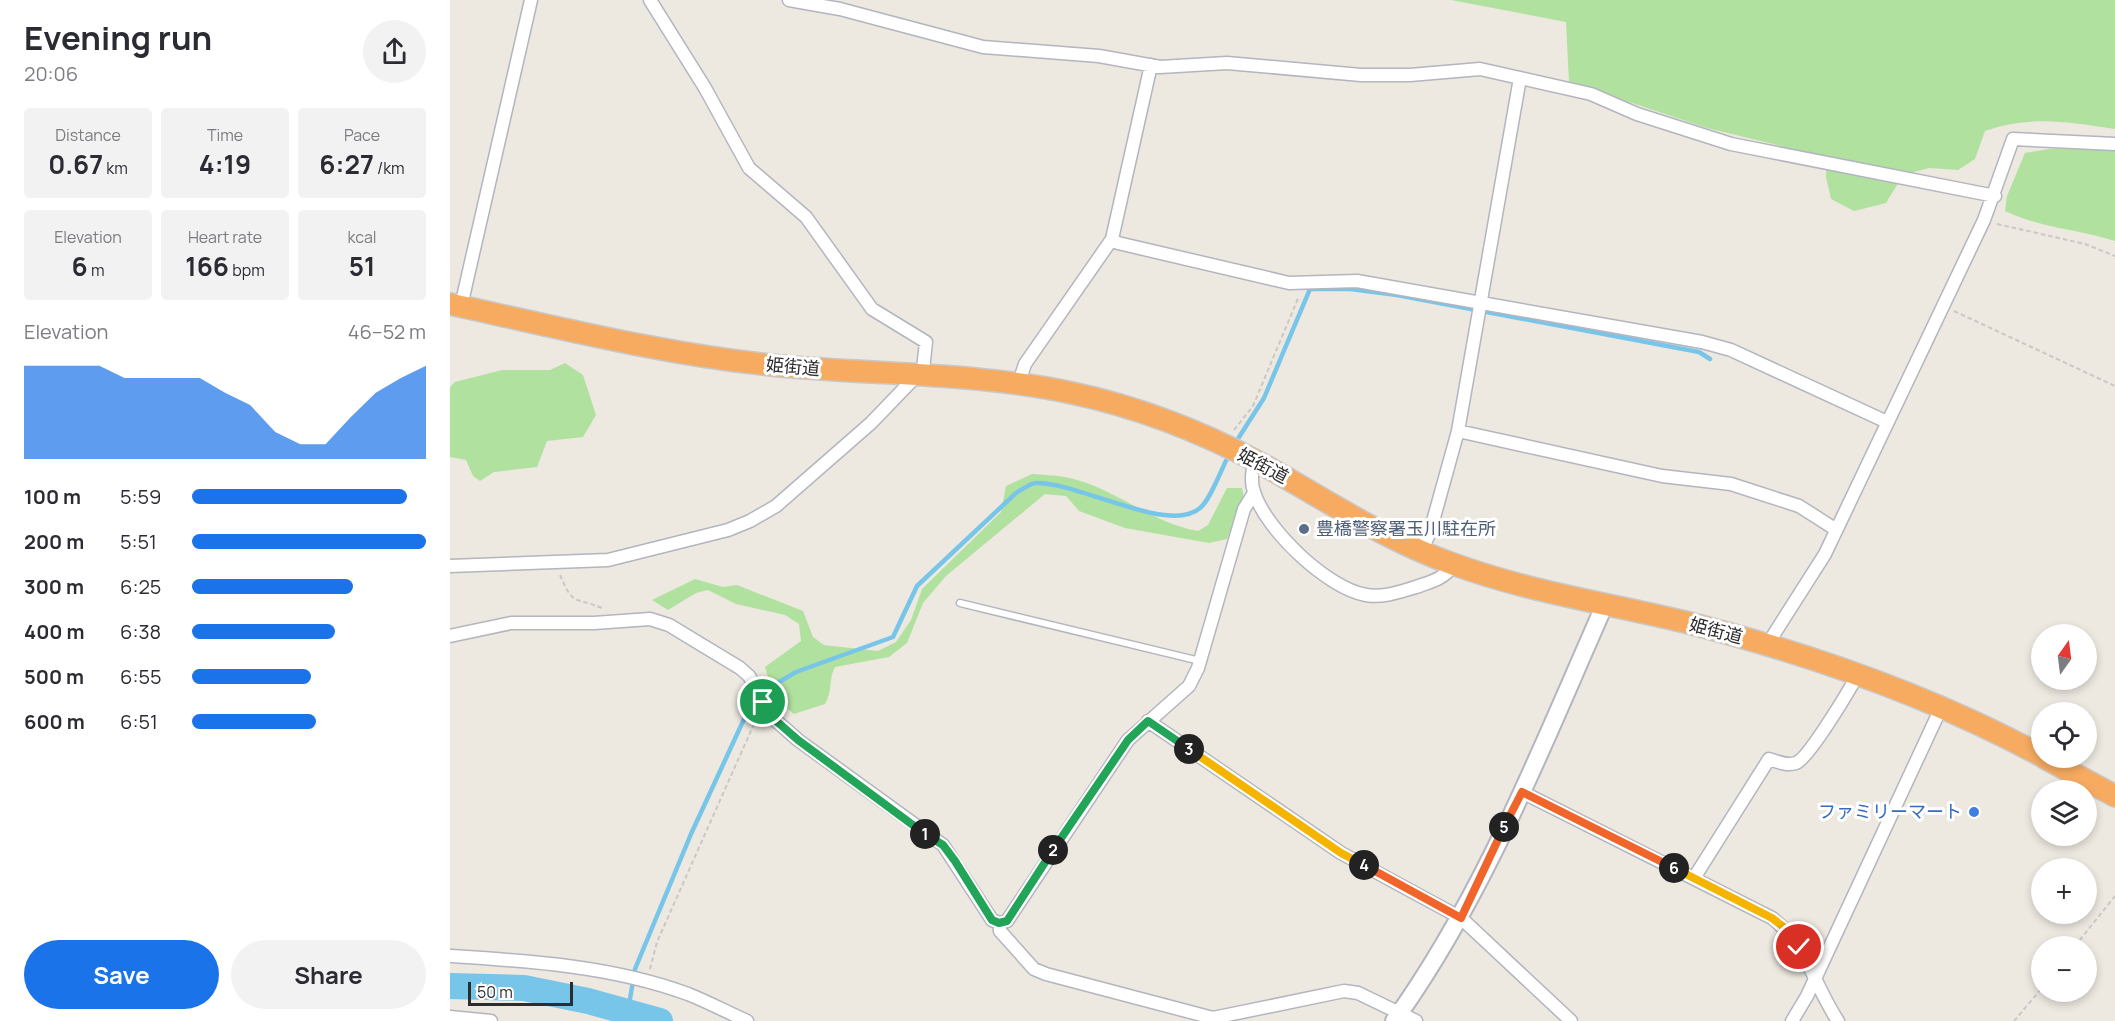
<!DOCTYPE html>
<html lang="en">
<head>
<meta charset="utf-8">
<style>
	body { margin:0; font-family:Manrope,"Noto Sans JP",sans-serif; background:#f2f2f3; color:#2b2b33; height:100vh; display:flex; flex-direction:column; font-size:22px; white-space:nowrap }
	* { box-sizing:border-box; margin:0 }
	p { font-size:20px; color:#7c7c81 }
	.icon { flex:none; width:33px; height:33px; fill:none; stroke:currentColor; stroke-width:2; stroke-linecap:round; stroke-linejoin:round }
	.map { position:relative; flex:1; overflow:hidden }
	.drawer { display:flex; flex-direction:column; background:#fff; width:450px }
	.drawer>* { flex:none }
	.needle { width:39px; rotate:14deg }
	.fabs { position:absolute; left:1581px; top:624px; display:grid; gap:12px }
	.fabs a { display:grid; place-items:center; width:66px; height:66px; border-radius:50%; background:#fff; box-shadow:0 3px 9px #0003; font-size:30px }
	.scale { position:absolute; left:18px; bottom:15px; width:105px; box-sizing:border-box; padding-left:6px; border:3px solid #2d2d2d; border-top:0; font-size:16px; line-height:21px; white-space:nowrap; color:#2d2d2d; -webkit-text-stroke:4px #fff; paint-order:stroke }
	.pin { position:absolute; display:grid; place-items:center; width:51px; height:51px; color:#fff; margin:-26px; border:3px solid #fff; border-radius:50%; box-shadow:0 2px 6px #0007 }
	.km { position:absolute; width:30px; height:30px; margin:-15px; border-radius:50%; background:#222; color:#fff; font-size:16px; line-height:30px; text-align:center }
	.round { display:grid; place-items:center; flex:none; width:63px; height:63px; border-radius:32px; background:#f2f2f3 }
	.headline { display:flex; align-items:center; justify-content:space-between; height:102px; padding:0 24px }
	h1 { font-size:33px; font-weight:700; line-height:45px }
	.metrics { display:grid; grid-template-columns:repeat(3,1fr); gap:9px; height:102px; padding:6px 24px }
	.metrics div { display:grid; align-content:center; border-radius:6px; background:#f2f2f3; text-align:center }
	.metrics b { font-size:26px; font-weight:700 }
	.metrics small { font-size:16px; font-weight:400 }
	.metrics p { font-size:16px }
	.chart { height:168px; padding:12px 24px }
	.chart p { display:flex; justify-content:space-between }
	.chart svg { width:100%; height:108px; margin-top:6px; fill:#1a73e8; opacity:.7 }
	.button { display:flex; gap:12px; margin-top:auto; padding:12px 24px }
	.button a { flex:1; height:69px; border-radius:36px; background:#1a73e8; color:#fff; font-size:24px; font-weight:700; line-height:69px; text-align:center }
	.button a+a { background:#f2f2f3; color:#2b2b33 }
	ul { padding:0 24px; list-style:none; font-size:20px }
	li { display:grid; grid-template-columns:96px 72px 1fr; align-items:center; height:45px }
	li i { height:15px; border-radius:8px; background:#1a73e8 }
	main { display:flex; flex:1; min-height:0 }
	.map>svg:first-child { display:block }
	.green { fill:#b1e19f }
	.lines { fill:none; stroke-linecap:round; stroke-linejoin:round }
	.stream { stroke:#78c5ea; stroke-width:4.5 }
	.river { stroke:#78c5ea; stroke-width:26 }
	.lane-casing { stroke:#b3b5bf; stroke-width:9 }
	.street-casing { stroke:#b3b5bf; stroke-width:15 }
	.secondary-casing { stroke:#b3b5bf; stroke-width:20 }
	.highway-casing { stroke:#c8c8c8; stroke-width:24 }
	.path { stroke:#c8c8c8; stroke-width:2; stroke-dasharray:4.5 3; stroke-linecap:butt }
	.lane { stroke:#fff; stroke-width:6 }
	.street { stroke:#fff; stroke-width:12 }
	.secondary { stroke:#fff; stroke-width:16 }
	.highway { stroke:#f7ab61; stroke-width:21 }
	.split-1-casing { stroke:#fff; stroke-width:12 }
	.split-2-casing { stroke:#fff; stroke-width:12 }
	.split-3-casing { stroke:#fff; stroke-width:12 }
	.split-4-casing { stroke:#fff; stroke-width:12 }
	.split-5-casing { stroke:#fff; stroke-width:12 }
	.split-6-casing { stroke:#fff; stroke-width:12 }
	.split-7-casing { stroke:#fff; stroke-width:12 }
	.split-1 { stroke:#22a559; stroke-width:8 }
	.split-2 { stroke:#22a559; stroke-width:8 }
	.split-3 { stroke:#22a559; stroke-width:8 }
	.split-4 { stroke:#f5b400; stroke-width:8 }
	.split-5 { stroke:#f0652b; stroke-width:8 }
	.split-6 { stroke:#f0652b; stroke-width:8 }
	.split-7 { stroke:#f5b400; stroke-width:8 }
	.service-dot { fill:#5c6f8a; stroke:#fff; stroke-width:2 }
	.shop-dot { fill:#3f7fe0; stroke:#fff; stroke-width:2 }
	.labels { text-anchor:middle; stroke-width:6; stroke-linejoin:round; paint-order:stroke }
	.street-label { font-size:18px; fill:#2d2d2d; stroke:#fff }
	.service-label { font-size:18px; fill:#4e5e75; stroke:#fff; text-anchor:start }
	.shop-label { font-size:18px; fill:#366cbe; stroke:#fff; text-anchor:end }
</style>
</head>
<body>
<main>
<section class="drawer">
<div class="headline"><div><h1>Evening run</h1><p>20:06</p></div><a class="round"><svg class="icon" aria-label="share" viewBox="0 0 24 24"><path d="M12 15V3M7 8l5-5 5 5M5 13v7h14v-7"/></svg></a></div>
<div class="metrics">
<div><p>Distance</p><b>0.67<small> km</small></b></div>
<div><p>Time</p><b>4:19</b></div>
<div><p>Pace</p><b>6:27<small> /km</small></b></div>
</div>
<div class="metrics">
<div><p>Elevation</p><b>6<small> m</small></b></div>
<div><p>Heart rate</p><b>166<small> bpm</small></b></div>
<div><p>kcal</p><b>51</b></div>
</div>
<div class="chart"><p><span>Elevation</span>46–52 m</p>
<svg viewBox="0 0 160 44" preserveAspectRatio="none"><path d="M0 44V6L10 6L20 6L30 6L40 11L50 11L60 11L70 11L80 17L90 22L100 33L110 38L120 38L130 27L140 17L150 11L160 6V44z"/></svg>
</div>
<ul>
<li><b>100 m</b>5:59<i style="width:92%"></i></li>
<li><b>200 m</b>5:51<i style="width:100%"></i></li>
<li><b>300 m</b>6:25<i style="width:69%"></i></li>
<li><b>400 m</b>6:38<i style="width:61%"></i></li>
<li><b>500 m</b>6:55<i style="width:51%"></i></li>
<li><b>600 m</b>6:51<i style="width:53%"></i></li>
</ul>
<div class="button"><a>Save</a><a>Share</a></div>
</section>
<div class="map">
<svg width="1665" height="1021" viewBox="0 0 1665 1021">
	<rect width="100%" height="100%" fill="#ede8e0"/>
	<path class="green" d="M 1001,0 L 1665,0 L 1665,129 C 1618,122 1582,115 1535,131 L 1525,159 L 1508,170 L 1479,168 L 1453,175 L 1436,203 L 1404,211 L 1381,199 L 1376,177 L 1377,157 L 1257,128 L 1119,82 L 1116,22 Z
		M 1599,149 L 1665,149 L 1665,241 C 1628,229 1590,228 1555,211 L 1557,196 L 1575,153 Z
		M 115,363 L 133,375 L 146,415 L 133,437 L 97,441 L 87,467 L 44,472 L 30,481 L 23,476 L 16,460 L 0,457 L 0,387 L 5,382 L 52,370 L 100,370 Z
		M 582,474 C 593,475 604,475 615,477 C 663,486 700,523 748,531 L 758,525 L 777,488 L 792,488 L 794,498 L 777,539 L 759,543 L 675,528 L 629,511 L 616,496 L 595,494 L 496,576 L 473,603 L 457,643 L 439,657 L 385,667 C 378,680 383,691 375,704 L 344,714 L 324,698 L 315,667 L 351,641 L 349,624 L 335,615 L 286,604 L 258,590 L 246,593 L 218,610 L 202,600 L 245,579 L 273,587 L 287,585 L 353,611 L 363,637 L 374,645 L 428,651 L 446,642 L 461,620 L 472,589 L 551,512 L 556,486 Z"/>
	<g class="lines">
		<path class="stream" d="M 784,445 L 814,398 L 860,289 L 900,289 L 947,295 L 1249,352 L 1260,359
			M 178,1011 L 185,969 L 241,834 L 301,704 L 319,688 L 346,672 L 443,637 L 467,586 L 566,493 C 572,490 580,483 586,483 C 629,482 719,535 750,508 C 761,499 771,469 779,455"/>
		<path class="river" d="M 0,986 L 74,988 L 138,1001 L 210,1021"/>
		<g class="lane-casing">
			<path id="lane" d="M 510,603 L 750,661"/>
		</g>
		<g class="street-casing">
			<path id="street" d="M 339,0 L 390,9 L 533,47 L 649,56 L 710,67 L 777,63 L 911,75 L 960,75 L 1030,69 L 1141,94 L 1187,114 L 1281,144 L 1545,196
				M 662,239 L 668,243 L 839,283 L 907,281 L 1252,342 L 1281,350 L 1437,422
				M 11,306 L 81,0
				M 568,385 L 575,364 L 662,239 L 701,65
				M 1008,431 L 1212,476 L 1281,484 L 1349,506 L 1385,529
				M 805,461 C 802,471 800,481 804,492 C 816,530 877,588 916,595 C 933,598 949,592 966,587 C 983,581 993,579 1004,565
				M 971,552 L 980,532 L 1008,431 L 1070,78
				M 0,566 L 158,560 L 278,530 L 300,521 L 326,506 L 421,423 L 473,369 L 476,342 L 422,309 L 356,217 L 299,168 L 255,88 L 200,0
				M 0,636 L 61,623 L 144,623 L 200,619 L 219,625 L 290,668 L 299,676 L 324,719 L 348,740 L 493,845 L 542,920 L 549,923 L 550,931 L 584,969 L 596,974 L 763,1018 L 894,991 L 908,993 L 966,1021
				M 1317,645 L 1375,554 L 1534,220 L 1563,139 L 1665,144
				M 698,721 L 891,853 L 1011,918 L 1121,1021
				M 1072,792 L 1322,918 C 1356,944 1365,987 1388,1021
				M 1244,878 L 1319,759 C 1328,762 1337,766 1346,763 C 1359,758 1400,689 1408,674
				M 549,923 L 557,921 L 678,740 L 739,686 L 748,668 L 794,509 L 804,493
				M 0,956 C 80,961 162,966 238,994 C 258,1002 277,1012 297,1021
				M 0,1017 L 41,1021
				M 1342,1021 L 1357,996 L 1491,708"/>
		</g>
		<g class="secondary-casing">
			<path id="secondary" d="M 944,1021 C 1035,894 1092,746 1155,604"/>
		</g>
		<g class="highway-casing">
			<path id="highway" d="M 0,304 C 107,327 212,354 321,365 C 421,375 524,372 622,393 C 688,407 750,431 810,463 C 873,498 935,540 1003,564 C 1079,592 1161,604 1239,623 C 1360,654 1481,696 1592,756
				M 1595,758 L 1665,796"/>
		</g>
		<path class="path" d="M 1547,224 L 1635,244 L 1665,256
			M 1504,311 L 1665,386
			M 784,430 L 803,406 L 849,296
			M 110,575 C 124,608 125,596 154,609
			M 1625,946 L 1665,896
			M 200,969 L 207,942 L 308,715
			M 1564,1021 L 1592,988"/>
		<use href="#lane" class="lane"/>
		<use href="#street" class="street"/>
		<use href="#secondary" class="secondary"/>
		<use href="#highway" class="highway"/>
	</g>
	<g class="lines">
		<g class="split-1-casing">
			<path id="split-1" d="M 313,702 L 324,719 L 348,740 L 475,834"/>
		</g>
		<g class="split-2-casing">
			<path id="split-2" d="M 475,834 L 493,845 L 505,861 L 542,920 L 549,923 L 557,921 L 603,850"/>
		</g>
		<g class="split-3-casing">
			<path id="split-3" d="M 603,850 L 678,740 L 698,721 L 739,749"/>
		</g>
		<g class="split-4-casing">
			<path id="split-4" d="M 739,749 L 891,853 L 914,865"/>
		</g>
		<g class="split-5-casing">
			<path id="split-5" d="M 914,865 L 1011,918 L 1054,827"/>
		</g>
		<g class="split-6-casing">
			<path id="split-6" d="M 1054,827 L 1072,792 L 1224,868"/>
		</g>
		<g class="split-7-casing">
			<path id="split-7" d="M 1224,868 L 1322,918 L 1336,929 L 1349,947"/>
		</g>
		<use href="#split-1" class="split-1"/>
		<use href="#split-2" class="split-2"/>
		<use href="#split-3" class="split-3"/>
		<use href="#split-4" class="split-4"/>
		<use href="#split-5" class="split-5"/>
		<use href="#split-6" class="split-6"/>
		<use href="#split-7" class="split-7"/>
	</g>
	<circle class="service-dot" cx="854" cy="529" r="6"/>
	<circle class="shop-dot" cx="1524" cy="812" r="6"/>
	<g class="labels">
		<g class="street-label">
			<text transform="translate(343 367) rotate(5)" y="6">姫街道</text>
			<text transform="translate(813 466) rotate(28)" y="6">姫街道</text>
			<text transform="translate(1266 631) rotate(15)" y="6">姫街道</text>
		</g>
		<g class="service-label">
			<text x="866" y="535">豊橋警察署玉川駐在所</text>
		</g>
		<g class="shop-label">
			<text x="1512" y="818">ファミリーマート</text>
		</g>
	</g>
</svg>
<div class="fabs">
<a><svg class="needle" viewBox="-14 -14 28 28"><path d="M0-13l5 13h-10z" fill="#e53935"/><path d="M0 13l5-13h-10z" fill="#7c7c81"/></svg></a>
<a><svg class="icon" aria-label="locate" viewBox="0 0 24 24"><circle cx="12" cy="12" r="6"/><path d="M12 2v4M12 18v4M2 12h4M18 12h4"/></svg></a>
<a><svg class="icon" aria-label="layers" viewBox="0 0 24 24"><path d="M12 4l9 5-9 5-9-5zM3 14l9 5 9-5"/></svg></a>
<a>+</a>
<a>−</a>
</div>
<div class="scale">50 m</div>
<div class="pin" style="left:313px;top:702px;background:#1e9e55"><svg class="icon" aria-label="arrive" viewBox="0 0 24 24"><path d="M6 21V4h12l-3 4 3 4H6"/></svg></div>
<div class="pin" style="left:1349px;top:947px;background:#d93025"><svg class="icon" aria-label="check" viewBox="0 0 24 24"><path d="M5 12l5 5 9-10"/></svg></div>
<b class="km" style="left:475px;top:834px">1</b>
<b class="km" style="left:603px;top:850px">2</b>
<b class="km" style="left:739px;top:749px">3</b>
<b class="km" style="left:914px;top:865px">4</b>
<b class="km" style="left:1054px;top:827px">5</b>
<b class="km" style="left:1224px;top:868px">6</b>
</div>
</main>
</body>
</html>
